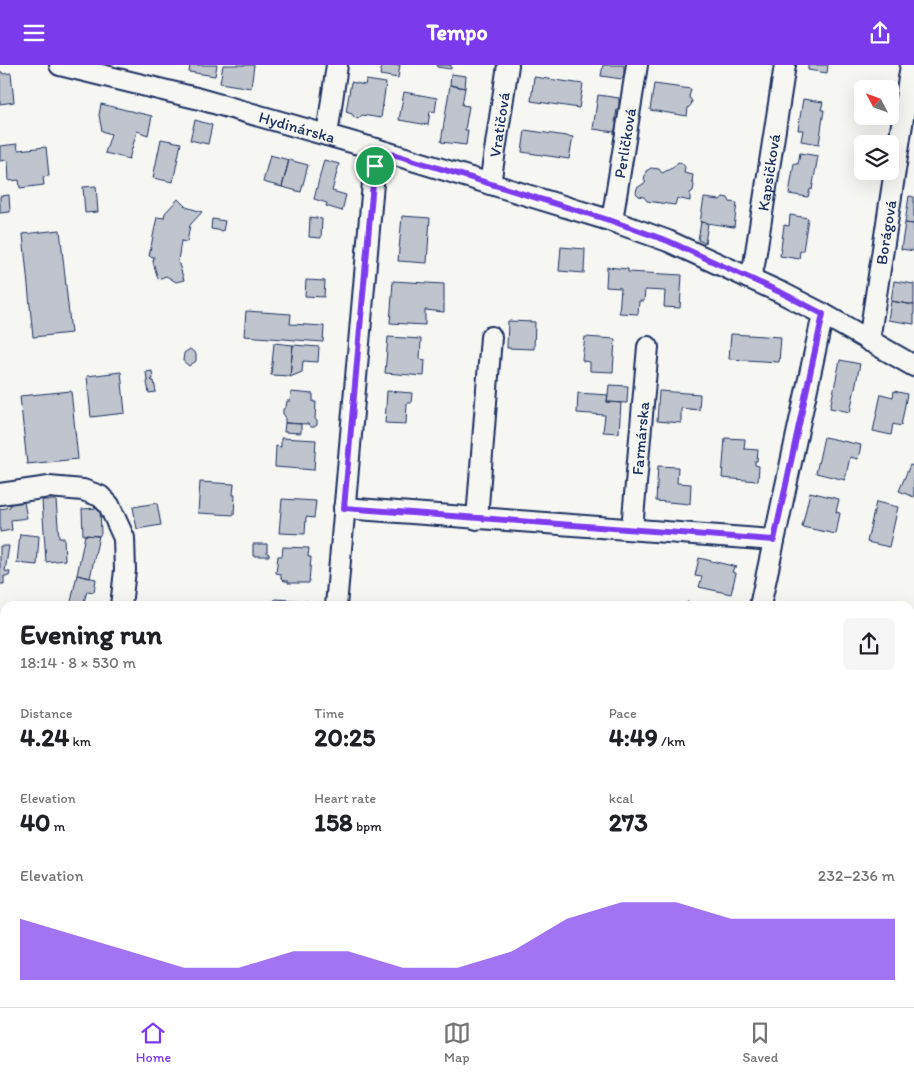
<!DOCTYPE html>
<html lang="en">
<head>
<meta charset="utf-8">
<style>
	body { margin:0; font-family:Itim,sans-serif; background:#f6f6f6; color:#202124; height:100vh; display:flex; flex-direction:column; font-size:19px; white-space:nowrap }
	* { box-sizing:border-box; margin:0 }
	p { font-size:16px; color:#757577 }
	.icon { flex:none; width:28px; height:28px; fill:none; stroke:currentColor; stroke-width:2; stroke-linecap:round; stroke-linejoin:round }
	.map { position:relative; flex:1; overflow:hidden }
	.side { position:absolute; left:0px; top:536px; width:915px; height:406px; display:flex; flex-direction:column; background:#fff; border-radius:15px 15px 0 0; box-shadow:0 5px 20px #0002 }
	.side>* { flex:none }
	.needle { width:32px; rotate:311deg }
	.tools { position:absolute; left:854px; top:15px; display:grid; gap:10px }
	.tools a { display:grid; place-items:center; width:45px; height:45px; border-radius:8px; background:#fff; box-shadow:0 5px 20px #0002; font-size:25px }
	.pin { position:absolute; display:grid; place-items:center; width:42px; height:42px; color:#fff; margin:-21px; border:2px solid #fff; border-radius:50%; box-shadow:0 1px 5px #0007 }
	.round { display:grid; place-items:center; flex:none; width:52px; height:52px; border-radius:8px; background:#f6f6f6 }
	.head { display:flex; align-items:center; justify-content:space-between; height:85px; padding:0 20px }
	h1 { font-size:28px; font-weight:700; line-height:38px }
	.stats { display:grid; grid-template-columns:repeat(3,1fr); gap:8px; height:85px; padding:5px 20px }
	.stats div { display:grid; align-content:center }
	.stats b { font-size:25px; font-weight:700 }
	.stats small { font-size:14px; font-weight:400 }
	.stats p { font-size:14px }
	.chart { height:140px; padding:10px 20px }
	.chart p { display:flex; justify-content:space-between }
	.chart svg { width:100%; height:90px; margin-top:5px; fill:#7c3aed; opacity:.7 }
	header { display:flex; justify-content:space-between; align-items:center; height:65px; padding:0 20px; background:#7c3aed; color:#fff; font-size:22px; font-weight:700 }
	.tab-bar { display:flex; justify-content:space-around; align-items:center; height:70px; border-top:1px solid #e0e0e0; background:#fff; font-size:14px; color:#757577 }
	.tab-bar a { display:grid; justify-items:center; gap:2px }
	.tab-bar .on { color:#7c3aed }
	.map>svg:first-child { display:block }
	.building { fill:#c0c4cd; stroke:#1b2f5e }
	.lines { fill:none; stroke-linecap:round; stroke-linejoin:round }
	.minor-casing { stroke:#1b2f5e; stroke-width:24 }
	.path { stroke:#1b2f5e; stroke-width:3; stroke-dasharray:1 4; stroke-linecap:butt }
	.minor { stroke:#f6f6f2; stroke-width:20 }
	.route-casing { stroke:#fff; stroke-width:10 }
	.route { stroke:#7c3aed; stroke-width:6 }
	.labels { text-anchor:middle; stroke-width:5; stroke-linejoin:round; paint-order:stroke }
	.street-label { font-size:16px; fill:#1b2f5e; stroke:#f6f6f2 }
</style>
</head>
<body>
<header><svg class="icon" aria-label="menu" viewBox="0 0 24 24"><path d="M4 6h16M4 12h16M4 18h16"/></svg>Tempo<svg class="icon" aria-label="share" viewBox="0 0 24 24"><path d="M12 15V3M7 8l5-5 5 5M5 13v7h14v-7"/></svg></header>
<div class="map">
<svg width="914" height="942" viewBox="0 0 914 942">
	<rect width="100%" height="100%" fill="#f6f6f2"/>
	<filter id="ink" filterUnits="userSpaceOnUse"><feTurbulence type="fractalNoise" baseFrequency=".02" numOctaves="2"/><feDisplacementMap in="SourceGraphic" scale="10" xChannelSelector="R" yChannelSelector="G"/><feConvolveMatrix kernelMatrix="1 2 1 2 8 2 1 2 1" color-interpolation-filters="sRGB"/></filter>
	<g filter="url(#ink)">
		<path class="building" d="M 190,0 L 217,0 L 215,11 L 189,7 Z
			M 223,0 L 254,0 L 251,23 L 220,18 Z
			M 382,0 L 400,0 L 398,13 L 380,10 Z
			M 437,0 L 451,0 L 451,4 L 437,2 Z
			M 603,0 L 624,0 L 624,9 L 622,14 L 601,11 Z
			M 808,0 L 828,0 L 827,8 L 808,5 Z
			M 0,7 L 2,7 L 3,9 L 11,8 L 14,37 L 0,39 Z
			M 451,9 L 466,11 L 465,23 L 450,20 Z
			M 534,12 L 583,19 L 579,43 L 531,36 Z
			M 366,15 L 386,18 L 381,53 L 362,50 L 358,54 L 354,52 L 352,49 L 346,47 L 351,17 L 365,20 Z
			M 654,19 L 691,24 L 689,32 L 692,36 L 691,40 L 688,43 L 687,51 L 650,45 Z
			M 450,20 L 465,23 L 462,40 L 469,41 L 465,65 L 468,65 L 466,80 L 441,77 Z
			M 404,27 L 437,33 L 435,47 L 430,46 L 428,60 L 399,55 Z
			M 598,30 L 619,33 L 619,43 L 617,44 L 615,57 L 617,59 L 614,67 L 593,64 Z
			M 803,34 L 823,37 L 821,45 L 824,45 L 819,79 L 801,76 L 803,65 L 798,65 Z
			M 101,39 L 152,51 L 148,70 L 137,66 L 129,94 L 105,88 L 111,69 L 102,66 L 99,50 Z
			M 195,55 L 212,60 L 208,79 L 190,75 Z
			M 525,65 L 573,72 L 569,94 L 522,87 Z
			M 161,74 L 181,78 L 173,117 L 153,113 Z
			M 17,79 L 18,85 L 46,82 L 49,111 L 43,112 L 44,120 L 20,123 L 19,115 L 9,116 L 8,95 L 0,96 L 0,81 Z
			M 800,88 L 818,91 L 812,125 L 810,124 L 808,132 L 789,129 L 794,98 L 798,99 Z
			M 270,90 L 289,95 L 282,122 L 263,117 Z
			M 289,95 L 308,100 L 301,127 L 282,122 Z
			M 324,95 L 339,99 L 332,126 L 346,130 L 342,146 L 326,141 L 327,138 L 314,134 Z
			M 678,97 L 682,98 L 685,102 L 684,108 L 693,110 L 692,117 L 694,120 L 693,126 L 690,128 L 690,136 L 677,133 L 675,140 L 647,136 L 644,132 L 639,131 L 636,128 L 637,123 L 646,117 L 644,115 L 646,106 L 651,103 L 659,104 L 662,108 L 674,102 Z
			M 96,121 L 98,147 L 85,148 L 83,122 Z
			M 9,130 L 10,147 L 0,148 L 0,131 Z
			M 909,131 L 914,132 L 914,159 L 905,158 Z
			M 723,132 L 728,133 L 730,137 L 737,138 L 734,162 L 700,157 L 704,133 L 720,135 Z
			M 178,134 L 186,142 L 202,147 L 190,160 L 187,177 L 181,176 L 178,196 L 184,215 L 176,217 L 166,211 L 158,214 L 153,197 L 154,192 L 149,191 L 157,152 L 164,153 L 165,148 Z
			M 790,150 L 808,153 L 803,186 L 800,186 L 799,194 L 780,191 L 784,160 L 789,161 Z
			M 402,151 L 430,153 L 427,198 L 398,196 Z
			M 310,152 L 322,154 L 321,173 L 309,172 Z
			M 212,154 L 225,156 L 223,166 L 211,164 Z
			M 701,157 L 708,158 L 705,178 L 698,175 Z
			M 905,158 L 914,159 L 914,186 L 901,184 Z
			M 60,165 L 71,268 L 33,272 L 23,169 Z
			M 561,182 L 585,184 L 584,208 L 559,206 Z
			M 607,202 L 628,204 L 628,207 L 682,210 L 680,243 L 664,242 L 665,226 L 645,225 L 644,236 L 639,236 L 638,249 L 619,248 L 621,223 L 606,222 Z
			M 306,215 L 325,216 L 324,232 L 305,231 Z
			M 393,216 L 444,219 L 444,247 L 425,245 L 425,260 L 390,258 Z
			M 894,216 L 914,219 L 914,240 L 891,236 Z
			M 891,236 L 914,240 L 914,259 L 888,255 Z
			M 246,246 L 291,249 L 290,259 L 324,261 L 323,277 L 244,271 Z
			M 508,256 L 535,257 L 534,284 L 507,283 Z
			M 731,269 L 781,272 L 779,297 L 729,294 Z
			M 388,272 L 421,274 L 420,294 L 425,295 L 424,311 L 385,308 Z
			M 585,272 L 615,274 L 613,307 L 590,306 L 590,297 L 583,296 L 582,294 Z
			M 274,278 L 293,280 L 290,311 L 271,310 Z
			M 293,280 L 319,282 L 318,297 L 303,296 L 302,307 L 290,312 Z
			M 190,284 L 196,289 L 196,296 L 189,301 L 183,296 L 184,288 Z
			M 840,295 L 860,299 L 850,347 L 830,343 Z
			M 152,306 L 153,314 L 151,315 L 152,316 L 154,316 L 156,327 L 149,328 L 147,317 L 149,315 L 147,315 L 146,307 Z
			M 121,307 L 125,348 L 91,352 L 87,311 Z
			M 609,320 L 628,321 L 627,338 L 607,337 Z
			M 71,326 L 78,394 L 27,399 L 20,331 Z
			M 387,326 L 412,328 L 411,338 L 407,338 L 406,359 L 385,358 Z
			M 659,326 L 700,329 L 699,345 L 681,343 L 681,358 L 657,356 Z
			M 894,326 L 907,329 L 901,361 L 893,359 L 891,370 L 873,366 L 881,329 L 893,332 Z
			M 291,327 L 313,329 L 313,337 L 316,337 L 315,354 L 317,356 L 317,360 L 314,362 L 311,362 L 308,359 L 285,358 L 285,351 L 283,349 L 283,344 L 286,342 L 287,336 L 290,336 Z
			M 578,328 L 608,330 L 607,337 L 621,338 L 619,368 L 603,367 L 605,350 L 577,348 Z
			M 285,358 L 301,359 L 301,368 L 284,367 Z
			M 824,372 L 861,380 L 858,394 L 850,392 L 845,415 L 816,408 Z
			M 281,373 L 316,375 L 314,405 L 275,402 L 276,381 L 281,382 Z
			M 725,373 L 745,374 L 744,384 L 758,385 L 757,396 L 755,396 L 755,400 L 759,401 L 758,416 L 722,413 Z
			M 910,400 L 914,401 L 914,432 L 899,426 Z
			M 658,401 L 678,402 L 677,418 L 691,419 L 690,439 L 656,436 Z
			M 200,417 L 234,419 L 233,430 L 235,430 L 234,450 L 198,448 Z
			M 810,427 L 839,434 L 836,447 L 840,448 L 836,469 L 802,462 Z
			M 282,434 L 316,436 L 314,453 L 306,452 L 305,469 L 279,468 Z
			M 42,435 L 56,435 L 59,473 L 64,473 L 65,495 L 46,497 Z
			M 24,437 L 27,453 L 11,455 L 12,465 L 0,467 L 0,444 L 10,442 L 10,439 Z
			M 876,437 L 898,442 L 889,482 L 867,477 Z
			M 157,438 L 161,460 L 137,464 L 133,442 Z
			M 100,443 L 101,469 L 99,471 L 83,470 L 82,444 Z
			M 20,469 L 39,471 L 37,500 L 17,498 Z
			M 85,470 L 99,471 L 90,513 L 77,510 Z
			M 253,479 L 267,479 L 267,488 L 269,489 L 269,491 L 253,491 Z
			M 0,481 L 9,481 L 5,506 L 10,507 L 9,511 L 4,511 L 4,519 L 0,519 Z
			M 283,482 L 309,483 L 308,492 L 311,492 L 309,518 L 288,518 L 288,516 L 284,516 L 281,513 L 281,509 L 276,508 L 278,491 L 282,491 Z
			M 699,493 L 737,502 L 734,502 L 732,507 L 736,508 L 731,529 L 699,522 L 702,512 L 695,511 Z
			M 77,510 L 96,514 L 94,527 L 87,526 L 83,541 L 70,541 Z
			M 275,534 L 308,536 L 308,541 L 274,541 Z
			M 687,537 L 708,541 L 686,541 Z
			M 0,633 L 5,634 L 0,672 Z
			M 0,737 L 5,738 L 5,778 L 0,778 Z
			M 0,787 L 5,788 L 5,808 L 0,807 Z
			M 1,825 L 5,825 L 5,852 L 0,852 Z
			M 0,907 L 5,907 L 5,938 L 18,938 L 18,942 L 0,941 Z
			M 83,938 L 116,938 L 115,942 L 82,942 Z
			M 239,938 L 271,938 L 271,940 L 239,939 Z
			M 553,938 L 579,938 L 579,942 L 553,940 Z
			M 709,938 L 722,938 L 736,941 L 736,942 L 708,942 Z"/>
		<g class="lines">
			<g class="minor-casing">
				<g id="minor">
					<path id="s1" d="M 60,0 L 196,33 L 376,84 L 612,156 L 668,176 L 782,228 L 823,249 L 914,301"/>
					<path d="M 327,70 L 337,0"/>
					<path id="s2" d="M 490,119 L 508,0"/>
					<path id="s3" d="M 612,156 L 637,0"/>
					<path id="s4" d="M 748,213 L 754,200 L 785,0"/>
					<path id="s5" d="M 869,276 L 911,0"/>
					<path d="M 0,429 L 49,422 L 83,425 L 100,431 L 109,440 L 124,473 L 125,505 L 121,541"/>
					<path d="M 344,443 L 774,475"/>
					<path d="M 477,454 L 491,272"/>
					<path id="s6" d="M 632,464 L 648,282"/>
					<path d="M 336,541 L 376,84"/>
					<path d="M 760,541 L 823,249"/>
					<path d="M 910,609 L 914,591"/>
					<path d="M 0,613 L 5,614"/>
					<path d="M 910,636 L 914,637"/>
					<path d="M 53,942 L 54,938"/>
					<path d="M 309,942 L 309,938"/>
					<path d="M 404,942 L 405,938"/>
					<path d="M 535,942 L 535,938"/>
					<path d="M 672,942 L 673,938"/>
					<path d="M 834,942 L 835,938"/>
				</g>
			</g>
			<path class="path" d="M 910,820 L 914,822"/>
			<use href="#minor" class="minor"/>
		</g>
	</g>
	<g class="lines" filter="url(#ink)">
		<g class="route-casing">
			<path id="route" d="M 376,84 L 612,156 L 668,176 L 782,228 L 823,249 L 774,475 L 344,443 Z"/>
		</g>
		<use href="#route" class="route"/>
	</g>
	<g class="labels">
		<g class="street-label">
			<text dy="6" stroke="none"><textPath href="#s2" startOffset="60">Vratičová</textPath></text>
			<text dy="6" stroke="none"><textPath href="#s1" startOffset="245">Hydinárska</textPath></text>
			<text dy="6" stroke="none"><textPath href="#s3" startOffset="79">Perličková</textPath></text>
			<text dy="6" stroke="none"><textPath href="#s4" startOffset="108">Kapsičková</textPath></text>
			<text dy="6" stroke="none"><textPath href="#s5" startOffset="110">Borágová</textPath></text>
			<text dy="6" stroke="none"><textPath href="#s6" startOffset="91">Farmárska</textPath></text>
		</g>
	</g>
</svg>
<div class="tools">
<a><svg class="needle" viewBox="-14 -14 28 28"><path d="M0-13l5 13h-10z" fill="#e53935"/><path d="M0 13l5-13h-10z" fill="#757577"/></svg></a>
<a><svg class="icon" aria-label="layers" viewBox="0 0 24 24"><path d="M12 4l9 5-9 5-9-5zM3 14l9 5 9-5"/></svg></a>
</div>
<div class="pin" style="left:375px;top:101px;background:#1e9e55"><svg class="icon" aria-label="arrive" viewBox="0 0 24 24"><path d="M6 21V4h12l-3 4 3 4H6"/></svg></div>
<section class="side">
<div class="head"><div><h1>Evening run</h1><p>18:14 · 8 × 530 m</p></div><a class="round"><svg class="icon" aria-label="share" viewBox="0 0 24 24"><path d="M12 15V3M7 8l5-5 5 5M5 13v7h14v-7"/></svg></a></div>
<div class="stats">
<div><p>Distance</p><b>4.24<small> km</small></b></div>
<div><p>Time</p><b>20:25</b></div>
<div><p>Pace</p><b>4:49<small> /km</small></b></div>
</div>
<div class="stats">
<div><p>Elevation</p><b>40<small> m</small></b></div>
<div><p>Heart rate</p><b>158<small> bpm</small></b></div>
<div><p>kcal</p><b>273</b></div>
</div>
<div class="chart"><p><span>Elevation</span>232–236 m</p>
<svg viewBox="0 0 160 44" preserveAspectRatio="none"><path d="M0 44V14L10 22L20 30L30 38L40 38L50 30L60 30L70 38L80 38L90 30L100 14L110 6L120 6L130 14L140 14L150 14L160 14V44z"/></svg>
</div>
</section>
</div>
<nav class="tab-bar">
<a class="on"><svg class="icon" aria-label="home" viewBox="0 0 24 24"><path d="M3 11l9-7 9 7M6 9v11h12V9"/></svg>Home</a>
<a><svg class="icon" aria-label="map" viewBox="0 0 24 24"><path d="M3 6l6-2 6 2 6-2v14l-6 2-6-2-6 2zM9 4v14M15 6v14"/></svg>Map</a>
<a><svg class="icon" aria-label="saved" viewBox="0 0 24 24"><path d="M7 4h10v16l-5-4-5 4z"/></svg>Saved</a>
</nav>
</body>
</html>
